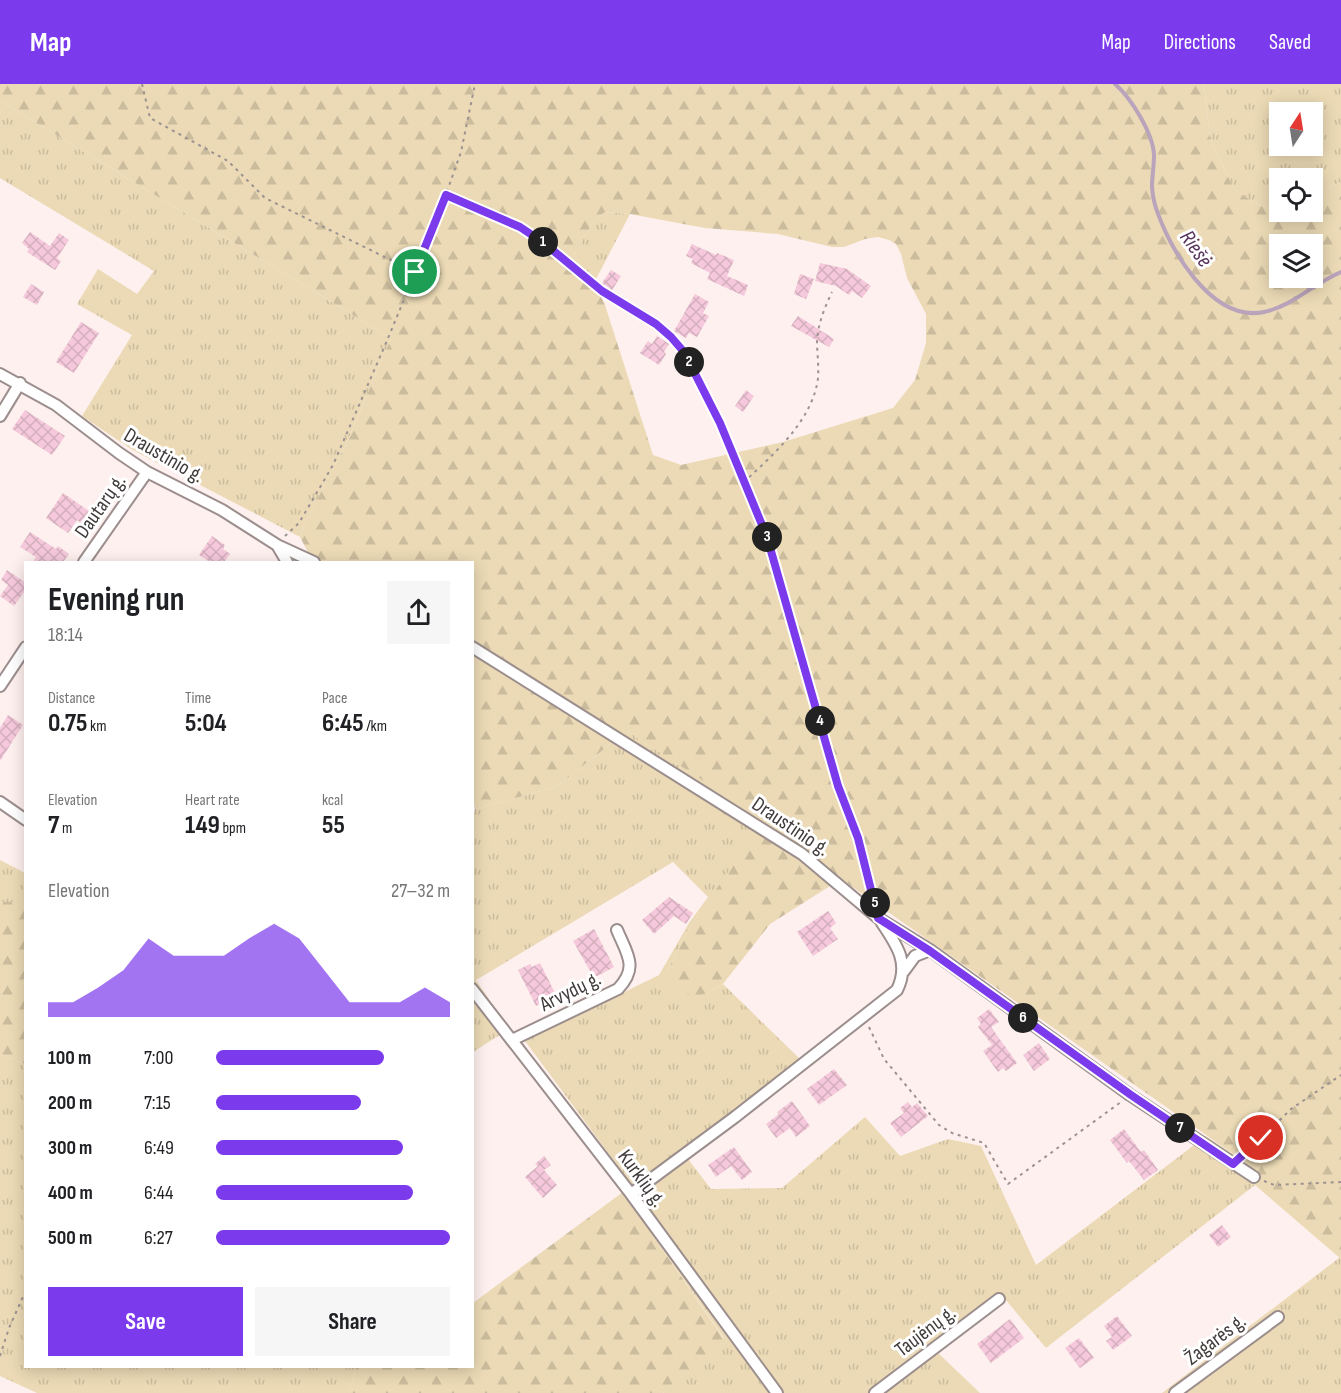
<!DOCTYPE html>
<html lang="en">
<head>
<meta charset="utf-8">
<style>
	body { margin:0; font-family:"Sofia Sans Condensed",sans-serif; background:#f6f6f6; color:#202124; height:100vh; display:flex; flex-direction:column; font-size:22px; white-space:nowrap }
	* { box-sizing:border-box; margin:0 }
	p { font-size:20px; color:#757577 }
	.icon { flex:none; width:33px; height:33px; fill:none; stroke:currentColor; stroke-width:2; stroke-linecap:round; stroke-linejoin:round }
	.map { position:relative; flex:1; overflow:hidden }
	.details { position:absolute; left:24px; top:477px; width:450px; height:807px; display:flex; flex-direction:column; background:#fff; border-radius:0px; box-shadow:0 3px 15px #0003 }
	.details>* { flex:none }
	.needle { width:39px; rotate:12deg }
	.buttons { position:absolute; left:1269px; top:18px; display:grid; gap:12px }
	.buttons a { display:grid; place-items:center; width:54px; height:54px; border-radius:0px; background:#fff; box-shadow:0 3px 15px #0003; font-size:30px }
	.pin { position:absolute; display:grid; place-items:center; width:51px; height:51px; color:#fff; margin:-26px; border:3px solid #fff; border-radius:50%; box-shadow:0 2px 6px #0007 }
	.km { position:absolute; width:30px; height:30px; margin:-15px; border-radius:50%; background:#222; color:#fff; font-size:16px; line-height:30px; text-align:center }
	.round { display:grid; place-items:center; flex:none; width:63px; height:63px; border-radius:0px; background:#f6f6f6 }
	.summary { display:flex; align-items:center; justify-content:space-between; height:102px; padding:0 24px }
	h1 { font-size:33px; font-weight:700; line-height:45px }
	.stats { display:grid; grid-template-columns:repeat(3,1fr); gap:9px; height:102px; padding:6px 24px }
	.stats div { display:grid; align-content:center }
	.stats b { font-size:26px; font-weight:700 }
	.stats small { font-size:16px; font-weight:400 }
	.stats p { font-size:16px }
	.chart { height:168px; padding:12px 24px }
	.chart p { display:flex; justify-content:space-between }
	.chart svg { width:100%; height:108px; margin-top:6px; fill:#7c3aed; opacity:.7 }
	.button { display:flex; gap:12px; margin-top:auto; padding:12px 24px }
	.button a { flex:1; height:69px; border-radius:0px; background:#7c3aed; color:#fff; font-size:24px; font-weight:700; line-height:69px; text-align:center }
	.button a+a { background:#f6f6f6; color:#202124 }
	ul { padding:0 24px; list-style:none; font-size:20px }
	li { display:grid; grid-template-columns:96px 72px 1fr; align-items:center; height:45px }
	li i { height:15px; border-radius:8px; background:#7c3aed }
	header { display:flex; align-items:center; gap:36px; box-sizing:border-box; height:84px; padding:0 30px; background:#7c3aed; color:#fff }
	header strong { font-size:28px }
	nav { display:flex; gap:33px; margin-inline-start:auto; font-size:21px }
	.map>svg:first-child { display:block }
	.grass { fill:url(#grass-tufts); fill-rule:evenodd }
	.forest { fill:url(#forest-firs); fill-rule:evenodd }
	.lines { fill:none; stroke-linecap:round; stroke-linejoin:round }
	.stream { stroke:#b9a4bb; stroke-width:4 }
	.building { fill:url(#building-cross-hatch) }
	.street-casing { stroke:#9b8e8d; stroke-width:14 }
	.path { stroke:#9c9291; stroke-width:2; stroke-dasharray:3 4.5; stroke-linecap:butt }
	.street { stroke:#fff; stroke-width:10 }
	.route-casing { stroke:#fff; stroke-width:12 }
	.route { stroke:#7c3aed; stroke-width:8 }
	.labels { text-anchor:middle; stroke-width:6; stroke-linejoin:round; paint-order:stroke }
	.street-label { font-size:21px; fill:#413b3b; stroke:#fff }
	.water-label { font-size:22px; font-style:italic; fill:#56325d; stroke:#fff }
</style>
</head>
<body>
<header>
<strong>Map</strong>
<nav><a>Map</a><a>Directions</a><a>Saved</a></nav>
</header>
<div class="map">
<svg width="1341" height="1309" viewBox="0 0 1341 1309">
	<defs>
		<pattern id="grass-tufts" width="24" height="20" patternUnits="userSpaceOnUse" patternTransform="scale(1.5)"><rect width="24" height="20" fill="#ebdab5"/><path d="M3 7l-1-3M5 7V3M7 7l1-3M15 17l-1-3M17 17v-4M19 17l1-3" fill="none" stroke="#cbbc9d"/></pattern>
		<pattern id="forest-firs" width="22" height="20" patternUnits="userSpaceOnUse" patternTransform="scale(1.5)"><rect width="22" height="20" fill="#ebdab5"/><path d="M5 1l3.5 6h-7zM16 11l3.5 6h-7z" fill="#cbbc9d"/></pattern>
		<pattern id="building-cross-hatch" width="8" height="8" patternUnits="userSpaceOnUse" patternTransform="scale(1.5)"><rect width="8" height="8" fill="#f5c9db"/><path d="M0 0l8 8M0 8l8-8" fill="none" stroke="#d3aebd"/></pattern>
	</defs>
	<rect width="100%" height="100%" fill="#fef0ee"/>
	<path class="grass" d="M 1204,0 L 1341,0 L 1341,98 L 1313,110 L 1312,94 L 1280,94 L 1279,123 L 1260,122 L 1234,105 L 1210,55 ZM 1280,28 L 1312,28 L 1312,62 L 1280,62 Z
		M 0,17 L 391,254 L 348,356 L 304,441 L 300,453 L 131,365 L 82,332 L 132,251 L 77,220 L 98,185 L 137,210 L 154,187 L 0,94 Z
		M 605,128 L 630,130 L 594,199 L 574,171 L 595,135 Z
		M 627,647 L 765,736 L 686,849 L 667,888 L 706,910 L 723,900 L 800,975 L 681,1066 L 711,1105 L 782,1104 L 865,1033 L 900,1072 L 948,1055 L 981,1062 L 1036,1181 L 1206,1052 L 1257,1086 L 1255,1101 L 1046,1264 L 1005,1215 L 936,1267 L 980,1309 L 663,1309 L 724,1254 L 623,1108 L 632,1101 L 525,957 L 659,891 L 689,839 L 708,813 L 673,778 L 476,896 L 509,945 L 473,968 L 472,736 L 475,725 L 556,703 Z
		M 0,776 L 25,789 L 25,818 L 0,818 Z
		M 0,970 L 25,980 L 26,1282 L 356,1283 L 349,1309 L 37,1309 L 0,1292 Z
		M 1339,1174 L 1341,1175 L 1341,1309 L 1162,1309 Z"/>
	<path class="forest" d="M 0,0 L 1204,0 L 1210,55 L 1234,105 L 1260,122 L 1279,123 L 1280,128 L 1312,128 L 1313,110 L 1341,98 L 1341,1175 L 1255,1101 L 1256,1086 L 841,795 L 770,840 L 723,900 L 706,910 L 693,912 L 672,903 L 667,888 L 686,849 L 764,736 L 627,647 L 556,703 L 475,725 L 472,706 L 472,478 L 313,478 L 300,453 L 304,441 L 348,356 L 391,254 L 0,17 ZM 605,128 L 630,130 L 705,144 L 778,150 L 832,163 L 844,163 L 865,155 L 878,153 L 889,156 L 896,160 L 901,170 L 907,194 L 926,230 L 926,259 L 915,296 L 893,324 L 783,358 L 681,381 L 653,371 L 605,221 L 594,199 L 574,171 L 595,135 ZM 1280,160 L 1312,160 L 1312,194 L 1280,194 Z
		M 0,818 L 25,818 L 25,980 L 0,970 Z
		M 623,1108 L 724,1255 L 663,1309 L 349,1309 L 356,1283 L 472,1282 L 473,1219 Z"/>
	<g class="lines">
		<path class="stream" d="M 1115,0 C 1131,14 1153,49 1154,71 C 1154,91 1149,100 1155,121 C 1168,163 1211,239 1264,228 C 1293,222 1314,199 1341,188"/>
	</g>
	<path class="building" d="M 30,148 L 50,162 L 59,149 L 69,156 L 57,174 L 61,177 L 55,186 L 27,168 L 29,165 L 22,159 Z
		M 692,160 L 716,171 L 717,169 L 734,176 L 727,192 L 748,201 L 744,212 L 707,195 L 710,189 L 691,179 L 693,175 L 686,172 Z
		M 820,179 L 847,185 L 871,202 L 862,214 L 852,207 L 849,211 L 836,202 L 815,197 Z
		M 611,186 L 621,192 L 612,206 L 602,199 Z
		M 800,190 L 814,195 L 806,215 L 794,210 Z
		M 31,200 L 44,208 L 37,221 L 23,213 Z
		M 695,210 L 709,218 L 703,229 L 709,232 L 697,253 L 689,249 L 686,254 L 674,247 Z
		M 798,232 L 834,255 L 829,263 L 791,242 Z
		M 81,238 L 99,249 L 74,289 L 56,278 Z
		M 657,252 L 669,260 L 664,268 L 666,270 L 659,281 L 640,269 L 648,257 L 652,260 Z
		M 746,306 L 754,312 L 743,328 L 735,322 Z
		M 25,326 L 65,352 L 52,371 L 12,345 Z
		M 63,409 L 89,427 L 81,439 L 77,436 L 68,449 L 46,434 Z
		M 30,448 L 56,465 L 58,462 L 69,470 L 63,478 L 33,478 L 36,473 L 20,463 Z
		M 212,452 L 225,461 L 223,465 L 230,470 L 224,478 L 210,478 L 199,471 Z
		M 7,486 L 26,499 L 26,505 L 14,522 L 0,512 L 8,501 L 1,496 Z
		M 8,631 L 23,641 L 0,677 L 0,644 Z
		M 669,813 L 693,829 L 686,840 L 674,832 L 654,850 L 642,836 Z
		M 828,827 L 836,839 L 830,844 L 838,855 L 813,872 L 797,848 Z
		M 594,845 L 614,883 L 594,894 L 573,857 Z
		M 540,879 L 556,911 L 536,922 L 518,886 L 530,880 L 532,883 Z
		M 989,925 L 999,938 L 991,943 L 1017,979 L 1006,987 L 1003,984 L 998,988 L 983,967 L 992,961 L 978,943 L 981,940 L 977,934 Z
		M 1039,959 L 1050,975 L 1034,987 L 1023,971 Z
		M 834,985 L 847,1001 L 819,1021 L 807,1005 Z
		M 792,1017 L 810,1042 L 796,1053 L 790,1044 L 776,1054 L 766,1040 L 779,1030 L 777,1028 Z
		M 908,1018 L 912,1023 L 917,1019 L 928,1032 L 901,1053 L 890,1039 L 904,1029 L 900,1024 Z
		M 1124,1045 L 1141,1068 L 1144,1066 L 1158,1086 L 1144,1096 L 1129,1077 L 1127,1079 L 1110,1056 Z
		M 734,1063 L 752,1088 L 742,1096 L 731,1082 L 716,1093 L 708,1081 Z
		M 544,1072 L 551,1081 L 544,1086 L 557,1101 L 543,1114 L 525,1093 L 538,1082 L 535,1080 Z
		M 1222,1141 L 1231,1153 L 1218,1163 L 1209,1151 Z
		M 1117,1232 L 1132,1252 L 1113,1266 L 1106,1257 L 1112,1253 L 1104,1242 Z
		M 1010,1235 L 1024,1254 L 991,1279 L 977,1260 Z
		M 1079,1254 L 1094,1274 L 1080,1284 L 1065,1264 Z"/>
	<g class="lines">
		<g class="street-casing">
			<path id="street" d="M 0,290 L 56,321 L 119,369 L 147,388 L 222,426 L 277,461 L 314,478
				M 0,332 L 20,299
				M 277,461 L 287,478
				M 84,478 L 147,388
				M 472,563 L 802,770 L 878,834 L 930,866 L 1130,1011 L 1254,1093
				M 0,602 L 26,563
				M 0,718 L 26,736
				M 904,887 L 915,872 L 930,866
				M 472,905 L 631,1110 L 777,1309
				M 512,956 L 618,905 C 639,883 627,870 617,846
				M 631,1110 L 735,1033 L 897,906 C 910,880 897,861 882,839
				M 875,1309 L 999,1215
				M 1175,1309 L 1278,1233"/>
		</g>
		<path class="path" d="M 142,0 L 150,34 L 228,77 L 265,114 L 415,188
			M 446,111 L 520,143 L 544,159 L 602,207 L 656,241 L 671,253 L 683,268 L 720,339 L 767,453 L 839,702 L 858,754 L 874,816
			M 744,398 C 773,371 813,336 818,294 C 819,281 817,269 817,257 C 818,239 825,223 832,208
			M 285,452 L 299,439 L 333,381 L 386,259 L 435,141 L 461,68 L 475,0
			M 869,943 L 884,975 L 939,1041 L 952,1049 L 984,1059 L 1008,1100 L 1121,1018
			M 1242,1073 L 1291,1025 L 1341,991
			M 1264,1097 L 1274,1101 L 1341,1098
			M 0,1272 L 9,1244 L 26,1206"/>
		<use href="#street" class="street"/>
	</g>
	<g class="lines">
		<g class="route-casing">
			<path id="route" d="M 415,188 L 446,111 L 520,143 L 544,159 L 602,207 L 656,240 L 671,253 L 684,268 L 720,339 L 767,453 L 838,702 L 858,754 L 878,834 L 930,867 L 1131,1011 L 1233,1080 L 1261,1054"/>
		</g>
		<use href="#route" class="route"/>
	</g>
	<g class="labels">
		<g class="street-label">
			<text transform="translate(164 371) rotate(30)" y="7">Draustinio g.</text>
			<text transform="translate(100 422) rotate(-55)" y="7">Dautarų g.</text>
			<text transform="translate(791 742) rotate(34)" y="7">Draustinio g.</text>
			<text transform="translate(570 907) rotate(-26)" y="7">Arvydų g.</text>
			<text transform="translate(642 1094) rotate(54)" y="7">Kurklių g.</text>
			<text transform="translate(925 1247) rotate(-37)" y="7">Taujėnų g.</text>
			<text transform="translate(1215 1255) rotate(-37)" y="7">Žagarės g.</text>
		</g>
		<g class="water-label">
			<text transform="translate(1197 164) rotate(55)" y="8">Riešė</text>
		</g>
	</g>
</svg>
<div class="buttons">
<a><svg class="needle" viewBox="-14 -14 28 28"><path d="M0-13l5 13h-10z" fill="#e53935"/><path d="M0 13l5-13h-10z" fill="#757577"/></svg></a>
<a><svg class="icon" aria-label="locate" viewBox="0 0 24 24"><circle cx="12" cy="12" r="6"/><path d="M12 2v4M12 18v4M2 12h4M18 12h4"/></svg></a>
<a><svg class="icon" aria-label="layers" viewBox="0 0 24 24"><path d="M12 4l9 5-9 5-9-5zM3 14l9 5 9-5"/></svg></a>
</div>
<div class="pin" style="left:415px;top:188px;background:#1e9e55"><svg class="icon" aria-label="arrive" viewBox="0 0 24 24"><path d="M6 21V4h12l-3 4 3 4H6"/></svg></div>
<div class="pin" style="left:1261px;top:1054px;background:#d93025"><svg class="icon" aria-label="check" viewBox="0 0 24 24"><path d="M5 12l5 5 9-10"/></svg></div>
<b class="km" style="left:543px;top:158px">1</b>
<b class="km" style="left:689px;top:278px">2</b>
<b class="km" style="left:767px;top:453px">3</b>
<b class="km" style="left:820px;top:637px">4</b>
<b class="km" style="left:875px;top:819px">5</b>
<b class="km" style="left:1023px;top:934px">6</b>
<b class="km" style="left:1180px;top:1044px">7</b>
<section class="details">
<div class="summary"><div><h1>Evening run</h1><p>18:14</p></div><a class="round"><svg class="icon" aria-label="share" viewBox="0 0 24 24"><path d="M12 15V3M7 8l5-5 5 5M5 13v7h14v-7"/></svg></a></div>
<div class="stats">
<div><p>Distance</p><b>0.75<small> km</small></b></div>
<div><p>Time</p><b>5:04</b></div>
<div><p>Pace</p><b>6:45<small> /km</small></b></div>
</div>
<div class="stats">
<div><p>Elevation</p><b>7<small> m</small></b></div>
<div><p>Heart rate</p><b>149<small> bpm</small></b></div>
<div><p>kcal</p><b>55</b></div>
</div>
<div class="chart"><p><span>Elevation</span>27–32 m</p>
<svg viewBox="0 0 160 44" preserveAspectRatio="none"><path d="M0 44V38L10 38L20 32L30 25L40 12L50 19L60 19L70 19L80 12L90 6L100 12L110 25L120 38L130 38L140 38L150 32L160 38V44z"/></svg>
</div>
<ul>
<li><b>100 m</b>7:00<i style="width:72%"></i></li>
<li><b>200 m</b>7:15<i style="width:62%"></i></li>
<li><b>300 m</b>6:49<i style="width:80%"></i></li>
<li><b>400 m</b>6:44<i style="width:84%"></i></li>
<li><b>500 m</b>6:27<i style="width:100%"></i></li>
</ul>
<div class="button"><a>Save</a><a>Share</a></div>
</section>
</div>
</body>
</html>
